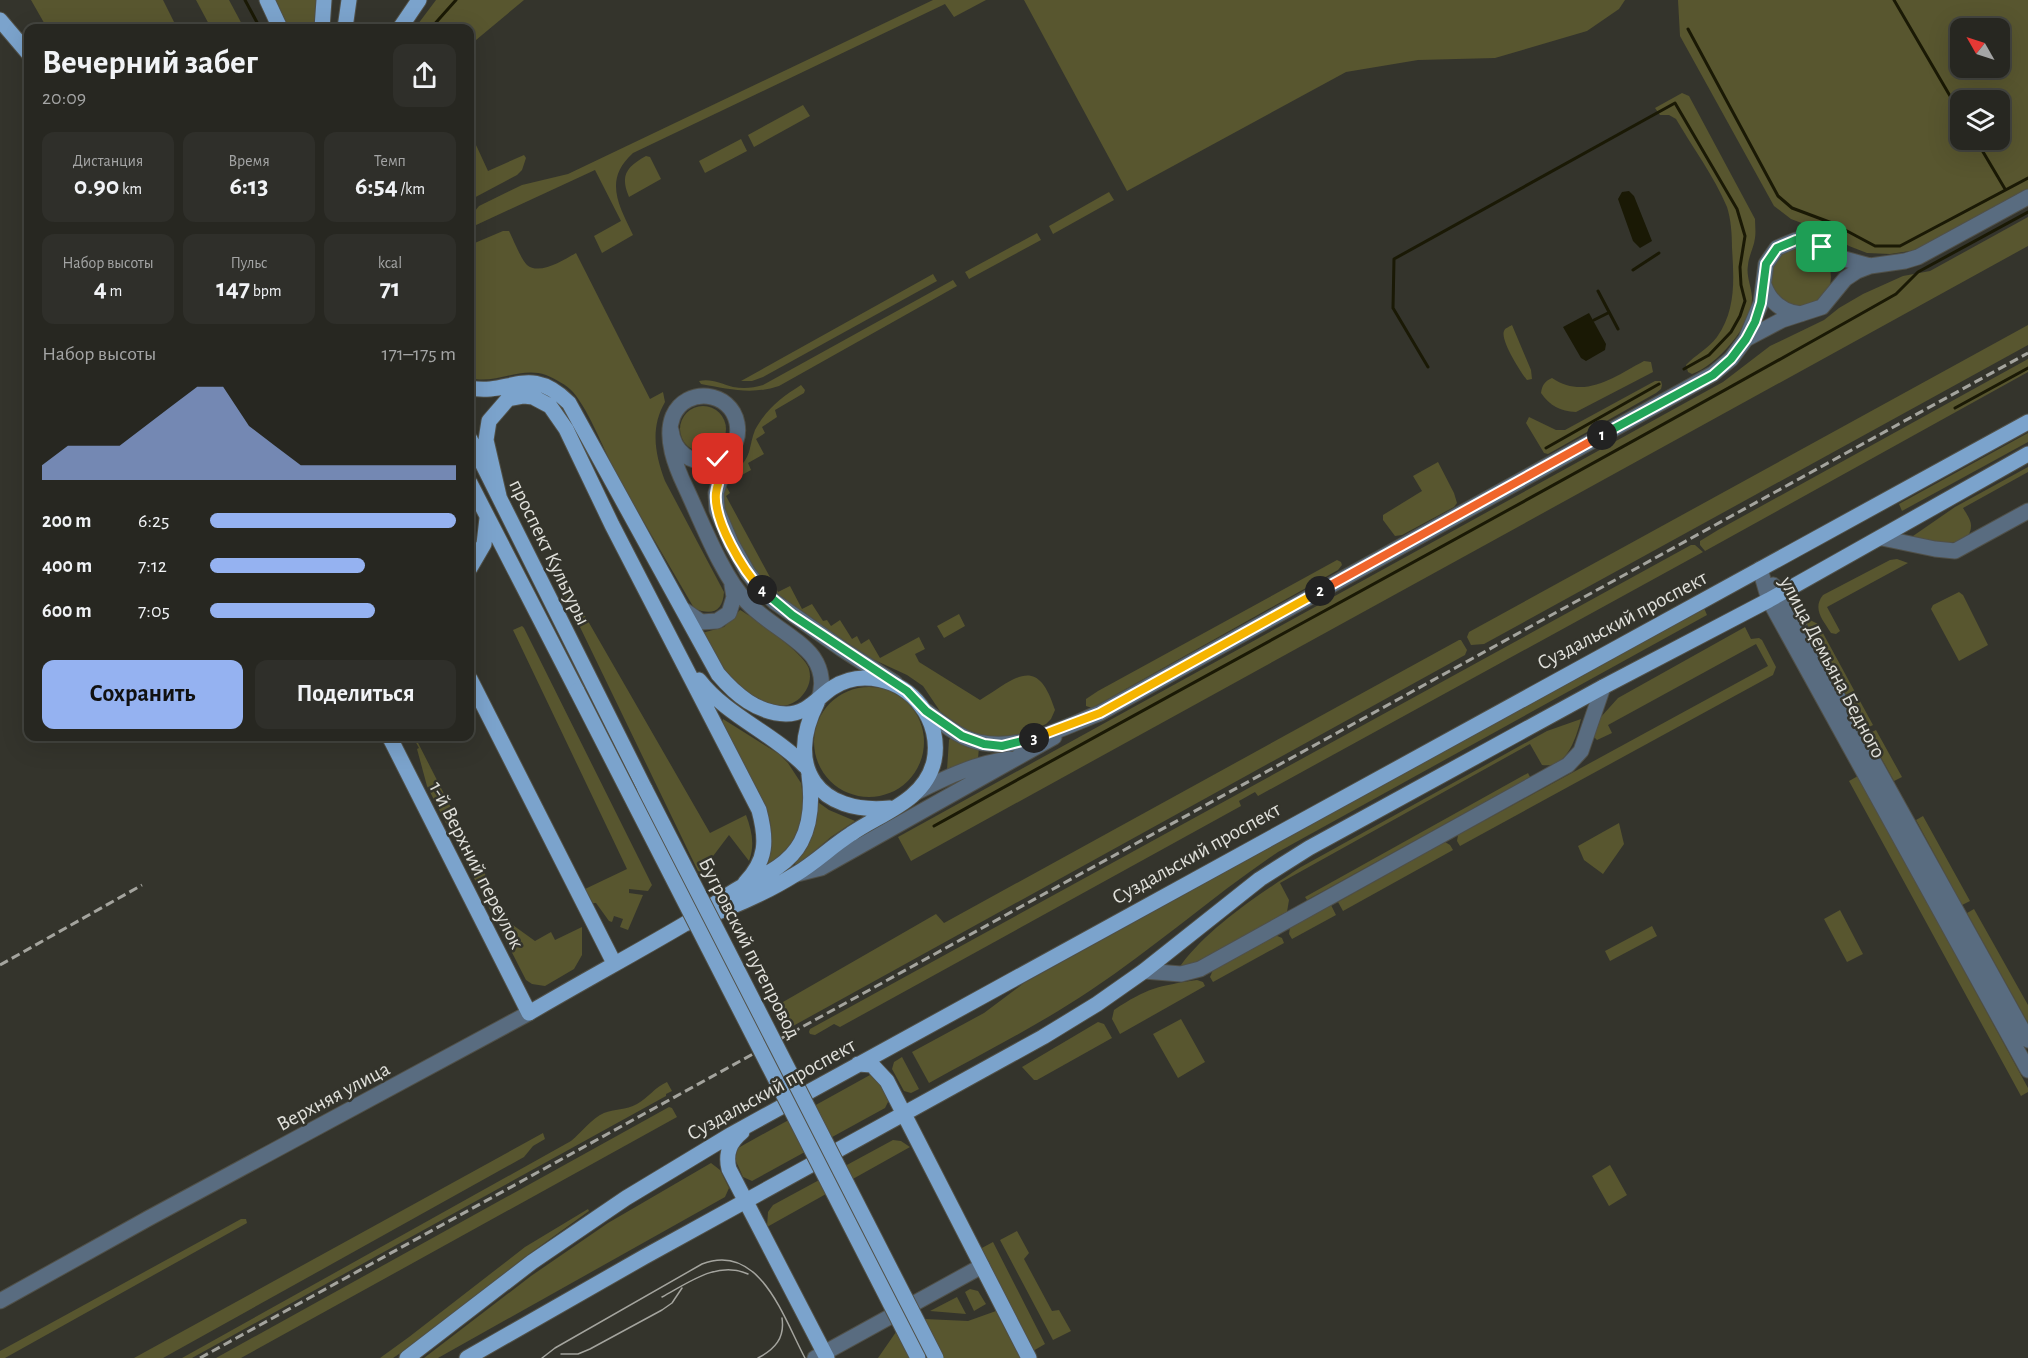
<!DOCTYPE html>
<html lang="ru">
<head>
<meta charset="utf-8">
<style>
	body { margin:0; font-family:"Alegreya Sans",sans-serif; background:#2f2f2a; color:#f1f3f6; height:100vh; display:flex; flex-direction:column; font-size:22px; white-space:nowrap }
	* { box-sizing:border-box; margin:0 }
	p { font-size:20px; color:#a4a5a5 }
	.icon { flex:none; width:33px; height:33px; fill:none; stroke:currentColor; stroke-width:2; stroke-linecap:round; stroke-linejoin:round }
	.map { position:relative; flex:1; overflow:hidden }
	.panel { position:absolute; left:24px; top:24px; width:450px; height:717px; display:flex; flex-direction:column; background:#272721; border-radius:12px; box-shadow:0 6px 24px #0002,0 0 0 2px #43443f }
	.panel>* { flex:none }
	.needle { width:39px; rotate:309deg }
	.tools { position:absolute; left:1950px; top:18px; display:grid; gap:12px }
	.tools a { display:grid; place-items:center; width:60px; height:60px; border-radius:12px; background:#272721; box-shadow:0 6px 24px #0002,0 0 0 2px #43443f; font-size:30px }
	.pin { position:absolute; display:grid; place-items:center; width:51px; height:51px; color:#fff; margin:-26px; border-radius:12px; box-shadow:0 3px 9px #0006 }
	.km { position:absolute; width:30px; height:30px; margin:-15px; border-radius:50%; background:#222; color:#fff; font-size:16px; line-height:30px; text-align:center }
	.round { display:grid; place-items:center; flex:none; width:63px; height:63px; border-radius:12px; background:#2f2f2a }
	.overview { display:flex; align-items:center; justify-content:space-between; height:102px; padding:0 18px }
	h1 { font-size:33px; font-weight:700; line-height:45px }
	.stats { display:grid; grid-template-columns:repeat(3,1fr); gap:9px; height:102px; padding:6px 18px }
	.stats div { display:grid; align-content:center; border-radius:12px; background:#2f2f2a; text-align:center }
	.stats b { font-size:26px; font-weight:700 }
	.stats small { font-size:16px; font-weight:400 }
	.stats p { font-size:16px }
	.chart { height:168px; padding:12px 18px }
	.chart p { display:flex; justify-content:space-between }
	.chart svg { width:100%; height:108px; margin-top:6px; fill:#95b2f1; opacity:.7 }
	.cta { display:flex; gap:12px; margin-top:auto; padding:12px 18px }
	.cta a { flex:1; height:69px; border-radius:12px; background:#95b2f1; color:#111; font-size:24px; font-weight:700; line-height:69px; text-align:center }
	.cta a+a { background:#2f2f2a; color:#f1f3f6 }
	ul { padding:0 18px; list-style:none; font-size:20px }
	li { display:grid; grid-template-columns:96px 72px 1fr; align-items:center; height:45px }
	li i { height:15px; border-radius:8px; background:#95b2f1 }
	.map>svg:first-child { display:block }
	.green { fill:#58562f; fill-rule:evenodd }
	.water { fill:#1a1905 }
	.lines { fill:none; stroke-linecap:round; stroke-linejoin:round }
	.stream { stroke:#1a1905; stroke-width:3 }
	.minor-casing { stroke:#505048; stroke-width:17 }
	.major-casing { stroke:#505048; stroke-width:17 }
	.minor { stroke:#596c80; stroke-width:15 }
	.major { stroke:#7ba3cc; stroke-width:15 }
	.tram { stroke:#a4a49e; stroke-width:1.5 }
	.rail { stroke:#a4a49e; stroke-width:3; stroke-dasharray:9 4.5; stroke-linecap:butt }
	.major-bridge-casing { stroke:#505048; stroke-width:17; stroke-linecap:butt }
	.major-bridge { stroke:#7ba3cc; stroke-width:15 }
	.split-1-casing { stroke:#fff; stroke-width:12 }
	.split-2-casing { stroke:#fff; stroke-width:12 }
	.split-3-casing { stroke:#fff; stroke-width:12 }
	.split-4-casing { stroke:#fff; stroke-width:12 }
	.split-5-casing { stroke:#fff; stroke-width:12 }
	.split-1 { stroke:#22a559; stroke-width:8 }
	.split-2 { stroke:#f0652b; stroke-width:8 }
	.split-3 { stroke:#f5b400; stroke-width:8 }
	.split-4 { stroke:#22a559; stroke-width:8 }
	.split-5 { stroke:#f5b400; stroke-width:8 }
	.labels { text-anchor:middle; stroke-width:5; stroke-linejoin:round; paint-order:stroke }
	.street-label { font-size:21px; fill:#e0e0db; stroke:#34342c }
</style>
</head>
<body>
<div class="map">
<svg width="2028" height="1358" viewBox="0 0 2028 1358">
	<rect width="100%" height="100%" fill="#34342c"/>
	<path class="green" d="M 31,0 L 163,0 L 176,26 L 194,28 L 47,28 Z
		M 196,0 L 229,0 L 244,28 L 211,28 Z
		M 272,0 L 317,0 L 315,28 L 286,28 Z
		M 436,0 L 524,0 L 470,45 L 470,28 L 415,28 Z
		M 933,0 L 986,0 L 954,17 L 945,4 L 633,153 C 603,180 619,205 633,235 L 602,253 L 594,236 L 621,221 L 595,170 L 474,226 L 471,223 L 474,212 L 479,206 L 522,185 L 568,174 Z
		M 1024,0 L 1625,0 L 1619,9 L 1587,31 L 1495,58 L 1418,60 L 1346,72 L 1127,191 Z
		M 1678,0 L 2028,0 L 2028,190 L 1917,250 L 1890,254 L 1867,253 L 1849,246 L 1828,233 L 1791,219 L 1774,206 L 1680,36 ZM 1960,28 L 2000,28 L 2000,68 L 1960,68 ZM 1960,100 L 2000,100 L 2000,140 L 1960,140 Z
		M 1682,93 L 1689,96 L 1755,219 C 1755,225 1756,232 1755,238 C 1754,247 1749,255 1748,265 C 1746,276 1751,285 1752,297 C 1753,325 1717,365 1692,374 L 1688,372 L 1686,365 C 1695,355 1708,349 1717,337 C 1736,310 1734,280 1732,248 C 1732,235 1731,219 1727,207 C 1714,176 1693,148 1676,119 L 1669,115 L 1660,115 L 1655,108 Z
		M 803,105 L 810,116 L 754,147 L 748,135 Z
		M 470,132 L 488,171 L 524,155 L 526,158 L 522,170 L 517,175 L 470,200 Z
		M 741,139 L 747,151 L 705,173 L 699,161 Z
		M 646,156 L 650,157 L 661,179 L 629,197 C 620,176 626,167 646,156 Z
		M 1109,192 L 1114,200 L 1053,234 L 1049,226 Z
		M 2028,217 L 2028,246 L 911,861 L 898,837 L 1723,382 L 1770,346 L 1824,320 L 1839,308 L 1863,294 L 1903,276 L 1930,271 Z
		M 503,231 L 509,231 C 513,239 521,259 527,265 C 540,276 565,259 576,253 L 650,399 L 663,392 L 665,402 C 650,428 655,454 665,481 L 724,592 C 723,612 711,616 694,608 C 669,565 643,521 618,477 C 605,453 590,412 573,392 C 567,385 555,379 546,375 C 520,366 495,385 470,378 L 470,245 Z
		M 1037,233 L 1041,240 L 969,279 L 965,272 Z
		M1771 277a30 30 0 1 1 60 0a30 30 0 1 1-60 0Z
		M 933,274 L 937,281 L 763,377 L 752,381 L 741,381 Z
		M 953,280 L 957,286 L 779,386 C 752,395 728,389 701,384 L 699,381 C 711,378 722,384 733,387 C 744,389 753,388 763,385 Z
		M 1512,325 L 1531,370 L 1532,379 L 1527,380 C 1521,373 1500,340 1504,331 C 1505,328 1509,327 1512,325 Z
		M 2028,325 L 2028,345 L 1484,644 L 1471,645 L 1467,637 L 1469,632 Z
		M 2028,359 L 2028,372 L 1705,551 L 1700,545 L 1700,541 L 1718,530 Z
		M 1644,361 L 1651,362 L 1653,372 L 1576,412 C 1560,411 1550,406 1541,393 C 1542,385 1545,381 1552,378 C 1585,400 1614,377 1644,361 Z
		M 1655,381 L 1661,381 L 1662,385 L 1661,389 L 1656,393 L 1548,454 L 1544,453 L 1526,423 L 1529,417 L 1556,430 L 1565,430 Z
		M 801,385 L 805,390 L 804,393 L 775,410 L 777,417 L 762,427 L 765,433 L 756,439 L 764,454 L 748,463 L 751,470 L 725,484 L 730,493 L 726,496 L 778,592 L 790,586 L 802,609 L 812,604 L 823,621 L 827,620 L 831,626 L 840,620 L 852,639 L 857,636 L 861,644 L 869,639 L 880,658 L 919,637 L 925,649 L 915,654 L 919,662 L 980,700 C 1015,679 1037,653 1055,710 L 1051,719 L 1046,724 L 1013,739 L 973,735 L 946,720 L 923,686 L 907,675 L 855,651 L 816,627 L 756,577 L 719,508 L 724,480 C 734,472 745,465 749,452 C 751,445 752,437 755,430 C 766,409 782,397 801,385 Z
		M680 429a23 23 0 1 1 46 0a23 23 0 1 1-46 0Z
		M 2028,433 L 2028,442 L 1902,511 L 1899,504 Z
		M 1438,462 L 1454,493 L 1457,503 L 1454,507 L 1402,535 L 1395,536 L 1383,520 L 1383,515 L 1422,491 L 1413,476 Z
		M 2028,467 L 2028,472 L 1963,508 C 1966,513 1971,520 1971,525 C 1972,552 1927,541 1912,539 L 1913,536 L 1955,507 Z
		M 1691,545 L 1695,545 L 1703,552 L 1258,796 L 1255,792 L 1239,801 L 1241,806 L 840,1027 L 834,1024 L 815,1035 L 810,1034 L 809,1032 L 810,1029 Z
		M 1897,559 L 1908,563 L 1827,607 L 1840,631 L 1836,634 L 1831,633 C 1823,620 1812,609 1823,595 L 1890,560 Z
		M 1337,560 L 1341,562 L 1342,565 L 1338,570 L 1092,708 L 1086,706 L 1086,699 L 1098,691 Z
		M 554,562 L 710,833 L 746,815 C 752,831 755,845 749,861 L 729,835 L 701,872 L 698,871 L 550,565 Z
		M 1959,592 L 1963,595 L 1988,645 L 1959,661 L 1931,609 L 1933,605 Z
		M 1704,608 L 1707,615 L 1278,852 C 1214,895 1156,947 1091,990 C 1039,1025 983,1053 929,1083 L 912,1052 L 984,1013 L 1024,983 Z
		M 740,610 C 753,617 806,655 809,669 C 812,680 808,690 800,698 C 773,722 735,686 719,665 C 712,656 707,644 702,633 L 724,627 Z
		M 959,614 L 965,626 L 944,638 L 937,626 Z
		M 1810,620 L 1818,624 L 1873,725 L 1865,729 L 1805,621 Z
		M 522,626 L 524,628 L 652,885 L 648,891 L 629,889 L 629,893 L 643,895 L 628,930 L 620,927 L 623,919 L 614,916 L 612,922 L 609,921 L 596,903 L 593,903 L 585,889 L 627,869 L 513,630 Z
		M 1745,627 L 1751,639 L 1759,638 L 1762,640 L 1776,667 L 1773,675 L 1460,846 L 1457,841 L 1458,835 L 1768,666 L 1756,644 L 1608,725 L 1612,733 L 1597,740 L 1594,737 L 1600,718 L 1618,698 Z
		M 1459,640 L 1461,640 L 1467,650 L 1465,655 L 793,1026 L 788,1027 L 776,1006 L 936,914 L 944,923 Z
		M814 742a55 55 0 1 1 110 0a55 55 0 1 1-110 0Z
		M 723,719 L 779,754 L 788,763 L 801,783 L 805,809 L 798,840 L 771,866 L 768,864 L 772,842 L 770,821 L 722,723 Z
		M 1581,719 C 1576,738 1567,769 1542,765 L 1530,744 L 1280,883 L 1289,900 L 1287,912 L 1196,962 L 1183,967 L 1181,965 C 1210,926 1261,893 1301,867 L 1547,731 Z
		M 1876,730 L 1902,777 L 1894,781 L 1868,734 Z
		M 952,736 L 979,747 L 978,759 L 947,770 L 949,740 Z
		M 409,737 L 415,737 L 510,923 L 535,941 L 551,932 L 555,940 L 582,927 L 582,955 L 574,969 L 545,986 L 532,984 L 526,980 L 427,786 L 417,749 L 419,748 L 414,739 L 411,740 Z
		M 1528,773 L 1530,777 L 1307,900 L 1305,897 Z
		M 1858,776 L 2028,1088 L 2028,1092 L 2021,1096 L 1849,781 Z
		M 815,800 L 829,810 L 855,821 L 831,837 L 797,866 L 793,861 Z
		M 1923,816 L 1970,901 L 1962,905 L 1916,820 Z
		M 1619,823 L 1624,844 L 1603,874 L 1584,860 L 1578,846 Z
		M 1445,842 L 1450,845 L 1453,850 L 1343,911 L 1338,902 Z
		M 1331,905 L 1336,915 L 1292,939 L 1289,934 L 1290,927 Z
		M 1974,909 L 2028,1005 L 2028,1023 L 1967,913 Z
		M 1840,910 L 1863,954 L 1847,962 L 1824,919 Z
		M 1652,926 L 1657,936 L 1610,961 L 1605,951 Z
		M 1275,935 L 1282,938 L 1284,943 L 1213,982 L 1210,977 L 1213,970 Z
		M 1197,980 L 1203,982 L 1205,986 L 1120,1034 L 1112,1019 L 1114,1010 C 1147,988 1158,986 1197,980 Z
		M 1181,1019 L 1205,1062 L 1178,1078 L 1153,1034 Z
		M 1098,1022 L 1104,1024 L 1112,1038 L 1037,1080 L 1034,1080 L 1022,1067 Z
		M 902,1057 L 919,1089 L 911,1093 L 904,1091 L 892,1069 L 894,1062 Z
		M 870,1075 C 880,1077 884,1092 889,1100 L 885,1108 L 752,1181 L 743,1177 L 735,1159 L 738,1148 Z
		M 667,1082 L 672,1091 L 666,1094 L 666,1096 L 192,1358 L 182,1358 L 571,1141 C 582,1132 592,1118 604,1113 C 614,1109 626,1110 637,1104 C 648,1098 655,1087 667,1082 Z
		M 669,1107 L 672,1108 L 677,1117 L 241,1358 L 216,1358 Z
		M 543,1133 L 545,1139 L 533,1146 L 524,1157 L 163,1358 L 134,1358 Z
		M 893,1140 L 901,1141 L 910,1147 L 767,1227 L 768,1212 L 773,1205 Z
		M 711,1163 L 720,1170 L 729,1188 L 725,1197 L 438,1358 L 424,1358 L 531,1276 L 608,1223 Z
		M 1610,1165 L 1627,1195 L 1609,1206 L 1592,1176 Z
		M 588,1209 L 589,1211 L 525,1257 L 414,1344 L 393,1358 L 380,1358 L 409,1337 L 525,1247 Z
		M 241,1219 L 246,1219 L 247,1223 L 5,1358 L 0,1358 L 0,1351 Z
		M 1017,1231 L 1029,1253 L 1024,1259 L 1052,1311 L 1059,1310 L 1071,1331 L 1053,1340 L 1000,1240 Z
		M 993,1242 L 1045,1344 L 1033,1351 L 980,1249 Z
		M 970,1289 L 978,1291 L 986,1304 L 974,1311 L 965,1292 Z
		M 957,1297 L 966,1314 L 930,1311 Z
		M 996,1311 L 1020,1358 L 943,1358 L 924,1319 L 968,1321 Z
		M 896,1332 L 910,1358 L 878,1358 Z"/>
	<path class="water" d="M 1629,191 L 1634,196 L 1652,241 L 1640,248 L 1633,241 L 1618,199 L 1622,192 Z
		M 1589,313 L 1606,344 L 1605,350 L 1586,361 L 1581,358 L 1563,327 Z"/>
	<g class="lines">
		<path class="stream" d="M 245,0 L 260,28
			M 1894,0 L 1960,113
			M 431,28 L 456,0
			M 1688,29 L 1778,196 L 1792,208 L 1832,223 L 1875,246 L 1900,246 L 2028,178
			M 1976,140 L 2005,189
			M 1633,270 L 1659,253
			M 1598,291 L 1618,329
			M 1594,320 L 1608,313
			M 1428,367 L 1393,308 L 1394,259 L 1675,103 L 1737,209 L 1745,236 L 1740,267 L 1741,285 L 1745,301 L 1740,316 L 1731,332 L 1709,355 L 1684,369
			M 1955,408 L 2028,368
			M 1546,448 L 1659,384
			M 934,826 C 1254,648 1577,475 1896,294 L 1918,272 L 2028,212"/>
		<g class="minor-casing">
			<path id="minor" d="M 1764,285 C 1770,302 1782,312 1801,314
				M 1746,339 L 1782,320 L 1822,307 L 1845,279 L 1857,271 L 1870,266 L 1905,261 L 1918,257 L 2028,197
				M 671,430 C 677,478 745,467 737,423 C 731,391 686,386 673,416 C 664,438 676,467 685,486 C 701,520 722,576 747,602 C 765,622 798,637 813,657 C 822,670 824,686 818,701
				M 729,452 L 716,493 L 717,510 L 731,543 L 748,573 L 760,588 L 775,602 L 842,649 L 895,683
				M 1882,538 L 1935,549 L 1955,551 L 2028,511
				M 1760,569 L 1769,600 L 2028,1070
				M 1773,585 L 1780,593 L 2028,1040
				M 684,610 L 701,622 L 717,621 L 729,613 L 734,597 L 732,585
				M 926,711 C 938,720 950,730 964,737 C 1008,758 1059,729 1100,713 L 1713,374 L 1731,359 L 1746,339 L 1761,303 L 1766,264 L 1777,248 L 1796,240 L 1810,241 L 1841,258 L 1870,266
				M 917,792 C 947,777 976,763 1010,759
				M 797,874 L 821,868 L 1054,737
				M 1144,971 L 1181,974 L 1200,969 L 1568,765 L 1581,751 L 1603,687
				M 0,1301 L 149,1218 L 529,1013
				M 815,1358 L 982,1266"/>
		</g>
		<g class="major-casing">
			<path id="major" d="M 267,0 L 280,28
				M 0,20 L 28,53
				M 322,28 L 324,0
				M 345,28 L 349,0
				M 400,28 L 419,0
				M 470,388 C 510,396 529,363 569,403 L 718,674 C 736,695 757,713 786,714 C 807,714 817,698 832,688 C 861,669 901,679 921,706 C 933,721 938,742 934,761 C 925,801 881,813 851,834 C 832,846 816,862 796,874 C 761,896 724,911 685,924
				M 470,439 L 645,789
				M 470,483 L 577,691
				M 499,496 L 486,440 L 489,421 L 508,399 L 524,396 L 533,397 L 550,406 L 566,429 L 612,525 L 759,810 C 767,840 767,860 745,883
				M 470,568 L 484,544 L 487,518
				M 470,679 L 614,963
				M 699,680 C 727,716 773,733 805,766
				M 817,703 C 784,768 819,815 890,808
				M 389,736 L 529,1013 C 580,983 632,955 683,925 C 703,913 721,898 741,887 C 763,876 789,865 801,842 C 812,821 812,797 809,775
				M 858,1064 L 872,1065 L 887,1081 L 1029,1358
				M 742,1132 C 730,1142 725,1153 729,1169 L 827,1358
				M 407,1358 L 532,1262 L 626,1198 L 732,1134 L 2028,422
				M 467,1358 L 644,1257 L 1043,1037 L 1097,1004 L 1144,971 L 1260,879 L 1309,848 L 1603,687 L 1769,600 L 2028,454"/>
		</g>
		<use href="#minor" class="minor"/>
		<use href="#major" class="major"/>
		<path class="tram" d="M 662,1297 C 688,1283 718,1260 748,1274
			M 561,1354 L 578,1354 L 590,1349 L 662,1310 L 672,1303 L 682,1288
			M 542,1358 L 555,1348 L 702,1264 C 760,1241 784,1319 805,1358
			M 758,1358 C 775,1349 785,1338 782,1318"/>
		<path class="rail" d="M 0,965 L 142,885
			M 200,1358 L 2028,353"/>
		<g class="major-bridge-casing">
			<path id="major-bridge" d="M 577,691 L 918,1358
				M 645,789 L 936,1358"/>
		</g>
		<use href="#major-bridge" class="major-bridge"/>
	</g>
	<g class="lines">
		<g class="split-1-casing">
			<path id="split-1" d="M 1602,435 L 1713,375 L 1731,359 L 1746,339 L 1755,322 L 1761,303 L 1766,264 L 1777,248 L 1796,240 L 1810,241 L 1822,247"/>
		</g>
		<g class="split-2-casing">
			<path id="split-2" d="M 1320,591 L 1602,435"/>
		</g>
		<g class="split-3-casing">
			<path id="split-3" d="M 1034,738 L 1100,713 L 1320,591"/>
		</g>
		<g class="split-4-casing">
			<path id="split-4" d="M 762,590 L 792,615 L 907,691 L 926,711 L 962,736 L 984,744 L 1002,746 L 1034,738"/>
		</g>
		<g class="split-5-casing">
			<path id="split-5" d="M 718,459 L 729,452 C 725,465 718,479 716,493 C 713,520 743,571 762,590"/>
		</g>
		<use href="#split-1" class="split-1"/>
		<use href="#split-2" class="split-2"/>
		<use href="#split-3" class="split-3"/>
		<use href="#split-4" class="split-4"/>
		<use href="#split-5" class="split-5"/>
	</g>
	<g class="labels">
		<g class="street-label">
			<text transform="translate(550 552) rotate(64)" y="7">проспект Культуры</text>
			<text transform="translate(1622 620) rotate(-28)" y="7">Суздальский проспект</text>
			<text transform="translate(1833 667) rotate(62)" y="7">улица Демьяна Бедного</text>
			<text transform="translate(1196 853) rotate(-29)" y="7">Суздальский проспект</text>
			<text transform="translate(477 865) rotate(63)" y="7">1-й Верхний переулок</text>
			<text transform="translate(750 948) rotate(63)" y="7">Бугровский путепровод</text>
			<text transform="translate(771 1089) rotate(-29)" y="7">Суздальский проспект</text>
			<text transform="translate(333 1096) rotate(-28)" y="7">Верхняя улица</text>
		</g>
	</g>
</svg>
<div class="tools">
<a><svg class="needle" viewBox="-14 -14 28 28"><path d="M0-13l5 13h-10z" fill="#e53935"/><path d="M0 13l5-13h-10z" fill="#a4a5a5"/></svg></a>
<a><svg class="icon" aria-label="layers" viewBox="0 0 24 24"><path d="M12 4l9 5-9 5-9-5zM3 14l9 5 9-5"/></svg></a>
</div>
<div class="pin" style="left:1822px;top:247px;background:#1e9e55"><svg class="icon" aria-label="arrive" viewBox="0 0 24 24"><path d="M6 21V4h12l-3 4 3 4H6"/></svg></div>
<div class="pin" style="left:718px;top:459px;background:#d93025"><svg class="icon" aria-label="check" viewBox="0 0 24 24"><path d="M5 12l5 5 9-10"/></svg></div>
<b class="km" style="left:1602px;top:435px">1</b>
<b class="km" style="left:1320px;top:591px">2</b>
<b class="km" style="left:1034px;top:738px">3</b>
<b class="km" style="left:762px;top:590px">4</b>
<section class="panel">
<div class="overview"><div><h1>Вечерний забег</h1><p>20:09</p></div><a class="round"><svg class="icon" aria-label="share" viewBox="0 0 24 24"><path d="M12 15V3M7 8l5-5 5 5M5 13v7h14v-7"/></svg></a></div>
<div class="stats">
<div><p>Дистанция</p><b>0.90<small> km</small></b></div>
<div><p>Время</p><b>6:13</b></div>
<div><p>Темп</p><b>6:54<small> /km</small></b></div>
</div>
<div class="stats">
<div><p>Набор высоты</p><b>4<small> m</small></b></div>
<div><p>Пульс</p><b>147<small> bpm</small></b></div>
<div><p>kcal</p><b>71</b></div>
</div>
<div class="chart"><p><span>Набор высоты</span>171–175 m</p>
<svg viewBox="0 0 160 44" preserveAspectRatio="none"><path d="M0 44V38L10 30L20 30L30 30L40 22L50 14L60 6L70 6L80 22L90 30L100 38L110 38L120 38L130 38L140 38L150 38L160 38V44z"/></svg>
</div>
<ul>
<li><b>200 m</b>6:25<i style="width:100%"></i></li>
<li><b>400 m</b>7:12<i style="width:63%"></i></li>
<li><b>600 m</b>7:05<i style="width:67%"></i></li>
</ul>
<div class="cta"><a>Сохранить</a><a>Поделиться</a></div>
</section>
</div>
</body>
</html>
